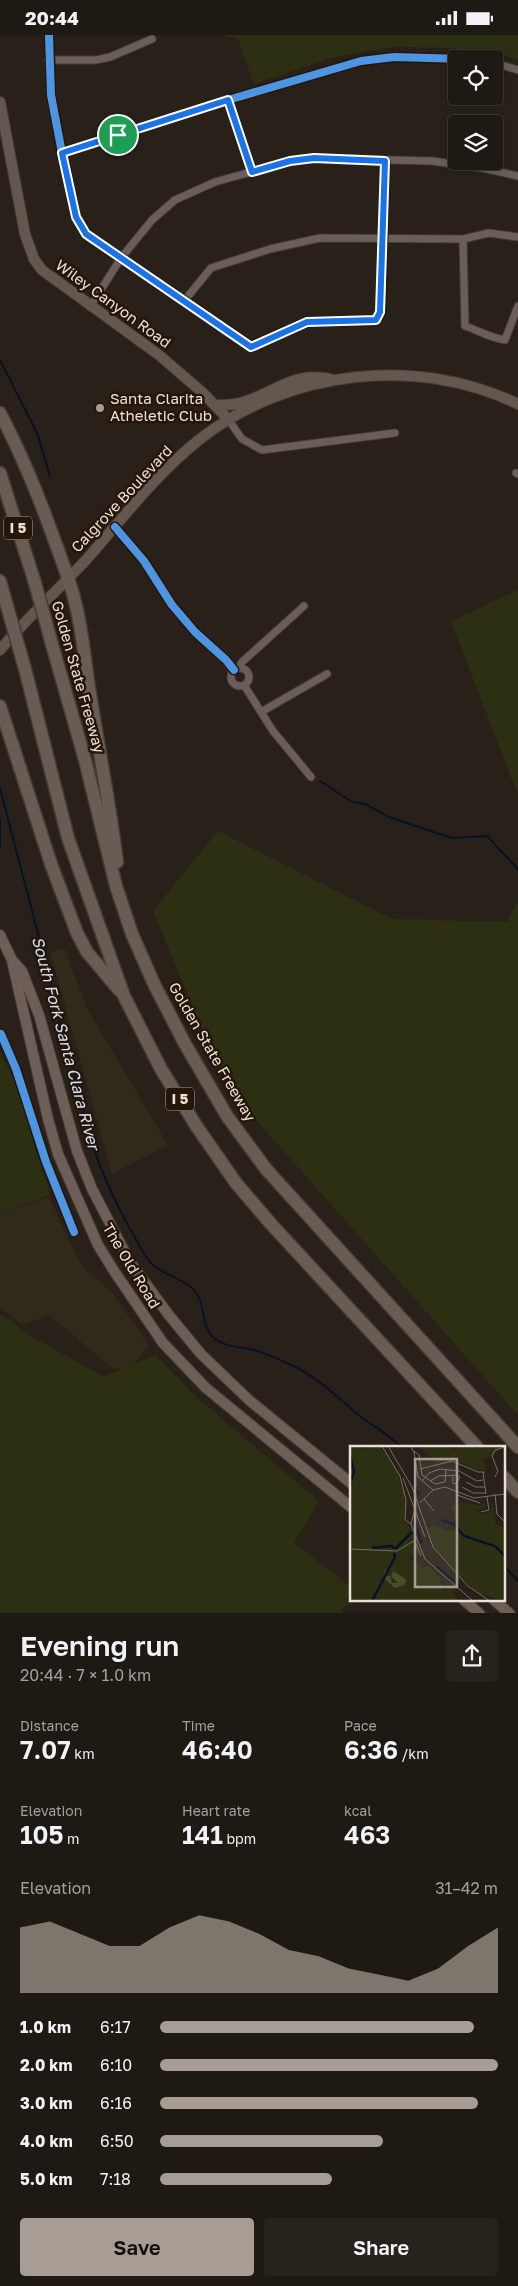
<!DOCTYPE html>
<html lang="en">
<head>
<meta charset="utf-8">
<style>
	body { margin:0; font-family:"Golos Text",sans-serif; background:#27221c; color:#f1f3f6; height:100vh; display:flex; flex-direction:column; font-size:19px; white-space:nowrap }
	* { box-sizing:border-box; margin:0 }
	p { font-size:16px; color:#a1a0a0 }
	.icon { flex:none; width:28px; height:28px; fill:none; stroke:currentColor; stroke-width:2; stroke-linecap:round; stroke-linejoin:round }
	.map { position:relative; height:1578px; overflow:hidden }
	.sheet { display:flex; flex-direction:column; background:#1f1913; flex:1 }
	.sheet>* { flex:none }
	.tools { position:absolute; left:448px; top:15px; display:grid; gap:10px }
	.tools a { display:grid; place-items:center; width:55px; height:55px; border-radius:5px; background:#1f1913; box-shadow:0 2px 8px #0003,0 0 0 1px #3c3833; font-size:25px }
	.pin { position:absolute; display:grid; place-items:center; width:42px; height:42px; color:#fff; margin:-21px; border:2px solid #fff; border-radius:50%; box-shadow:0 1px 5px #0007 }
	.round { display:grid; place-items:center; flex:none; width:52px; height:52px; border-radius:5px; background:#27221c }
	.summary { display:flex; align-items:center; justify-content:space-between; height:85px; padding:0 20px }
	h1 { font-size:28px; font-weight:600; line-height:38px }
	.figures { display:grid; grid-template-columns:repeat(3,1fr); gap:8px; height:85px; padding:5px 20px }
	.figures div { display:grid; align-content:center }
	.figures b { font-size:25px; font-weight:600 }
	.figures small { font-size:14px; font-weight:400 }
	.figures p { font-size:14px }
	.chart { height:140px; padding:10px 20px }
	.chart p { display:flex; justify-content:space-between }
	.chart svg { width:100%; height:90px; margin-top:5px; fill:#a79d94; opacity:.7 }
	.button { display:flex; gap:10px; margin-top:auto; padding:10px 20px }
	.button a { flex:1; height:58px; border-radius:5px; background:#a79d94; color:#111; font-size:20px; font-weight:600; line-height:58px; text-align:center }
	.button a+a { background:#27221c; color:#f1f3f6 }
	ul { padding:0 20px; list-style:none; font-size:16px }
	li { display:grid; grid-template-columns:80px 60px 1fr; align-items:center; height:38px }
	li i { height:12px; border-radius:6px; background:#a79d94 }
	.status { display:flex; justify-content:space-between; align-items:center; height:35px; padding:0 25px; background:#1f1913; direction:ltr }
	.status svg { height:14px; fill:currentColor }
	.map>svg:first-child { display:block }
	.commercial { fill:#31291a }
	.green { fill:#2d2f12 }
	.lines { fill:none; stroke-linecap:round; stroke-linejoin:round }
	.stream { stroke:#041328; stroke-width:2 }
	.street-casing { stroke:#423c35; stroke-width:9 }
	.secondary-casing { stroke:#423c35; stroke-width:12 }
	.primary-casing { stroke:#423c35; stroke-width:12 }
	.highway-casing { stroke:#423c35; stroke-width:15 }
	.street { stroke:#6b5e5a; stroke-width:7 }
	.secondary { stroke:#645750; stroke-width:10 }
	.primary { stroke:#6d5e58; stroke-width:10 }
	.highway { stroke:#695c55; stroke-width:12 }
	.highway-bridge-casing { stroke:#423c35; stroke-width:15; stroke-linecap:butt }
	.highway-bridge { stroke:#695c55; stroke-width:12 }
	.cycleway-casing { stroke:#261609; stroke-width:11 }
	.cycleway { stroke:#4d94e3; stroke-width:8 }
	.route-casing { stroke:#fff; stroke-width:10 }
	.route { stroke:#1a73e8; stroke-width:6 }
	.poi-dot { fill:#a79d94; stroke:#261609; stroke-width:2 }
	.labels { text-anchor:middle; stroke-width:5; stroke-linejoin:round; paint-order:stroke }
	.shield { fill:#261609; stroke:#b0a399; stroke-width:1 }
	.shield-label { font-size:14px; font-weight:bold; fill:#ebe0d7 }
	.street-label { font-size:15px; fill:#ebe0d7; stroke:#261609 }
	.poi-label { font-size:15px; fill:#ebe0d7; stroke:#261609; text-anchor:start }
	.water-label { font-size:16px; font-style:italic; fill:#cee2f7; stroke:#261609 }
	.inset-river { fill:none; stroke:#041328; stroke-width:2.5 }
	.inset-road { fill:none; stroke:#776d65; stroke-width:1 }
	.view { fill:#a79d94; fill-opacity:0.15; stroke:#a79d94; stroke-width:2.5 }
	.inset-edge { fill:none; stroke:#ebe0d7; stroke-width:2.5 }
</style>
</head>
<body>
<div class="status"><b>20:44</b><svg viewBox="0 0 49 12"><path d="M0 12V9h3v3zM5 12V6h3v6zM10 12V3h3v9zM15 12V0h3v12zM26 1h20v11H26zM47 4h2v5h-2z"/></svg></div>
<div class="map">
<svg width="518" height="1579" viewBox="0 0 518 1579">
	<rect width="100%" height="100%" fill="#292119"/>
	<path class="commercial" d="M 64,913 L 88,975 L 168,1110 L 112,1139 L 50,917 Z
		M 49,1162 L 72,1212 L 84,1233 L 111,1256 L 149,1310 L 129,1335 L 112,1333 L 49,1280 L 22,1290 L 0,1272 L 0,1178 Z"/>
	<path class="green" d="M 224,0 L 518,0 L 518,25 L 506,21 L 451,13 L 392,12 L 338,21 L 254,49 L 238,4 Z
		M 518,555 L 518,760 L 451,586 Z
		M 218,796 L 392,884 L 507,887 L 518,866 L 518,1380 L 249,1077 L 211,1016 L 153,876 Z
		M 0,1018 L 15,1046 L 50,1160 L 0,1178 Z
		M 0,1279 L 31,1301 L 104,1342 L 155,1320 L 196,1362 L 319,1466 L 294,1508 L 352,1553 L 352,1565 L 366,1565 L 342,1572 L 341,1579 L 0,1578 Z"/>
	<g class="lines">
		<path class="stream" d="M 0,325 L 37,398 L 50,441
			M 320,746 L 352,767 L 365,769 L 389,782 L 433,797 L 452,803 L 487,801 L 518,834
			M 0,753 L 79,1056 C 88,1107 108,1156 134,1201 C 139,1209 144,1220 150,1227 C 163,1241 182,1242 194,1255 C 207,1268 199,1291 214,1303 C 224,1312 241,1312 254,1315 C 265,1318 278,1324 289,1329 C 315,1340 335,1360 356,1378 C 371,1390 388,1399 401,1412
			M 0,784 L 0,814
			M 504,1531 L 518,1546"/>
		<g class="street-casing">
			<path id="street" d="M 49,0 L 51,60 L 62,118 L 76,182 L 86,199 L 251,311 L 307,287 L 376,285 L 381,277 L 385,126
				M 48,25 L 96,25 L 110,22 L 152,4
				M 494,28 L 518,35
				M 228,65 L 252,137
				M 62,118 L 228,65 L 361,26 L 394,22 L 465,24
				M 463,204 L 465,291 C 480,296 490,303 505,305 L 518,271
				M 185,265 L 211,233 L 270,214 L 320,203 L 463,204 L 489,198 L 518,202
				M 90,272 L 121,223 L 152,185 L 175,165 L 215,147 L 290,126 L 313,123 L 432,126 L 482,133 L 518,141
				M 228,384 L 242,404 L 262,415 L 395,398
				M 516,438 L 518,439
				M 115,492 L 144,526 L 172,570 L 195,597 L 226,625 L 234,635
				M231 642a9 9 0 1 1 18 0a9 9 0 1 1-18 0Z
				M 239,633 L 242,627 L 304,571
				M 244,650 L 273,696 L 311,742
				M 261,677 L 327,639
				M 1,999 L 16,1034 L 46,1127 L 74,1197"/>
		</g>
		<g class="secondary-casing">
			<path id="secondary" d="M 0,67 L 25,199 L 34,224 L 42,235 L 159,320 L 202,357 L 228,384
				M 216,370 C 224,370 233,370 240,368 C 274,359 291,336 330,344
				M 0,615 C 27,583 58,555 86,525 C 122,484 157,438 200,404 C 289,335 416,320 518,369"/>
		</g>
		<g class="primary-casing">
			<path id="primary" d="M 0,900 L 12,925 L 22,936 L 39,980 L 77,1116 L 92,1154 L 130,1227 L 168,1279 L 201,1319 L 249,1365 L 352,1449
				M 12,926 L 48,1084 L 58,1119 L 98,1210 L 114,1236 L 163,1308 L 206,1353 L 352,1473
				M 464,1565 L 480,1579
				M 494,1565 L 510,1579"/>
		</g>
		<g class="highway-casing">
			<path id="highway" d="M 0,378 C 28,431 48,486 68,543 C 81,579 84,621 90,659 C 99,715 110,771 117,827
				M 0,438 L 35,548
				M 0,546 L 7,571
				M 51,606 L 85,725 L 116,851 L 132,899 L 155,951 L 185,1009 L 227,1081 L 266,1134 L 518,1412
				M 25,634 L 68,803 L 124,961 L 161,1034 L 197,1092 L 236,1148 L 271,1189 L 477,1412
				M 0,671 L 51,829 L 77,898 L 87,917 L 119,955
				M 504,1442 L 518,1457"/>
		</g>
		<use href="#street" class="street"/>
		<use href="#secondary" class="secondary"/>
		<use href="#primary" class="primary"/>
		<use href="#highway" class="highway"/>
		<g class="highway-bridge-casing">
			<path id="highway-bridge" d="M 35,548 L 51,606
				M 7,571 L 25,634"/>
		</g>
		<use href="#highway-bridge" class="highway-bridge"/>
		<g class="cycleway-casing">
			<path id="cycleway" d="M 49,0 L 51,60 L 62,118 L 76,182 L 86,199 L 251,311 L 307,287 L 376,285 L 381,277 L 385,126
				M 62,118 L 228,65 L 361,26 L 394,22 L 465,24
				M 115,492 L 144,526 L 172,570 L 195,597 L 226,625 L 234,635
				M 1,999 L 16,1034 L 46,1127 L 74,1197"/>
		</g>
		<use href="#cycleway" class="cycleway"/>
	</g>
	<g class="lines">
		<g class="route-casing">
			<path id="route" d="M 228,65 L 252,137 L 290,126 L 314,123 L 385,126 L 380,277 L 376,285 L 307,287 L 251,312 L 86,199 L 76,182 L 62,118 Z"/>
		</g>
		<use href="#route" class="route"/>
	</g>
	<circle class="poi-dot" cx="100" cy="373" r="5"/>
	<g class="labels">
		<g class="shield">
			<rect x="4" y="481.5" width="28" height="23" rx="4"/>
			<rect x="166" y="1052.5" width="28" height="23" rx="4"/>
		</g>
		<g class="shield-label">
			<text x="18" y="498">I 5</text>
			<text x="180" y="1069">I 5</text>
		</g>
		<g class="street-label">
			<text transform="translate(113 269) rotate(36)" y="5">Wiley Canyon Road</text>
			<text transform="translate(122 464) rotate(-47)" y="5">Calgrove Boulevard</text>
			<text transform="translate(78 642) rotate(74)" y="5">Golden State Freeway</text>
			<text transform="translate(212 1017) rotate(60)" y="5">Golden State Freeway</text>
			<text transform="translate(131 1231) rotate(59)" y="5">The Old Road</text>
		</g>
		<g class="poi-label">
			<text x="110" y="369">Santa Clarita<tspan x="110" dy="17">Atheletic Club</tspan></text>
		</g>
		<g class="water-label">
			<text transform="translate(66 1008) rotate(75)" y="6">South Fork Santa Clara River</text>
		</g>
	</g>
	<g transform="translate(350 1411)">
		<rect width="155" height="155" fill="#292119"/>
		<path d="M 0,0 L 16,0 L 10,8 L 17,0 L 31,0 L 46,24 L 55,50 L 54,75 L 63,84 L 69,107 L 60,111 L 61,114 L 73,122 L 78,120 L 91,132 L 89,136 L 95,140 L 92,145 L 101,141 L 108,155 L 0,155 ZM 62,0 L 97,0 L 105,4 L 107,0 L 153,0 L 141,11 L 134,12 L 136,24 L 128,24 L 106,15 L 86,17 L 74,4 ZM 142,55 L 146,78 L 155,82 L 155,155 L 131,148 L 117,137 L 85,101 L 77,84 L 83,78 L 97,85 L 106,85 L 109,80 L 101,61 L 112,56 L 130,60 L 135,56 L 136,62 L 126,64 L 131,68 L 140,67 Z" fill="#2d2f12"/>
		<path d="M 36,123 L 36,130 L 40,130 L 42,137 L 48,137 L 41,130 L 43,125 L 57,134 L 54,139 L 45,142 L 33,131 Z" fill="#4b4c29"/>
		<path class="inset-river" d="M 0,9 L 4,26 L 0,39M 64,14 L 64,38 L 69,49M 65,74 L 71,97M 91,74 L 104,78 L 114,90 L 145,100 L 155,110M 22,102 L 41,100 L 44,102M 45,103 L 62,86M 87,121 L 105,136M 22,155 L 45,111 L 44,107"/>
		<path class="inset-road" d="M 32,0 L 50,30 L 56,54 L 55,74 L 61,78 L 75,113 L 123,155M 38,0 L 62,41 L 83,101 L 118,140 L 140,155M 60,0 L 64,6 L 68,31 L 83,44M 64,5 L 69,9 L 72,29 L 85,38 L 95,36 L 96,23M 142,10 L 148,25 L 145,31M 142,10 L 145,4 L 155,1M 70,23 L 102,15 L 128,26 L 135,26M 133,26 L 136,48M 53,32 L 75,91M 72,35 L 79,27 L 90,23 L 109,25 L 127,35 L 133,34M 80,35 L 89,30 L 107,29 L 110,31 L 106,38 L 103,37 L 103,30M 116,36 L 126,41 L 135,41M 112,41 L 123,47 L 136,47M 145,48 L 147,68 L 155,76M 107,49 L 130,57M 74,53 L 84,65M 70,57 L 83,44 L 95,41 L 124,52 L 155,48M 131,66 L 139,64 L 137,51M 61,78 L 65,63M 65,95 L 71,110M 0,103 L 47,105 L 67,93"/>
		<path class="view" d="M 65,13 L 107,13 L 107,141 L 65,141 Z"/>
		<rect width="155" height="155" class="inset-edge"/>
	</g>
</svg>
<div class="tools">
<a><svg class="icon" aria-label="locate" viewBox="0 0 24 24"><circle cx="12" cy="12" r="6"/><path d="M12 2v4M12 18v4M2 12h4M18 12h4"/></svg></a>
<a><svg class="icon" aria-label="layers" viewBox="0 0 24 24"><path d="M12 4l9 5-9 5-9-5zM3 14l9 5 9-5"/></svg></a>
</div>
<div class="pin" style="left:118px;top:100px;background:#1e9e55"><svg class="icon" aria-label="arrive" viewBox="0 0 24 24"><path d="M6 21V4h12l-3 4 3 4H6"/></svg></div>
</div>
<section class="sheet">
<div class="summary"><div><h1>Evening run</h1><p>20:44 · 7 × 1.0 km</p></div><a class="round"><svg class="icon" aria-label="share" viewBox="0 0 24 24"><path d="M12 15V3M7 8l5-5 5 5M5 13v7h14v-7"/></svg></a></div>
<div class="figures">
<div><p>Distance</p><b>7.07<small> km</small></b></div>
<div><p>Time</p><b>46:40</b></div>
<div><p>Pace</p><b>6:36<small> /km</small></b></div>
</div>
<div class="figures">
<div><p>Elevation</p><b>105<small> m</small></b></div>
<div><p>Heart rate</p><b>141<small> bpm</small></b></div>
<div><p>kcal</p><b>463</b></div>
</div>
<div class="chart"><p><span>Elevation</span>31–42 m</p>
<svg viewBox="0 0 160 44" preserveAspectRatio="none"><path d="M0 44V12L10 9L20 15L30 21L40 21L50 12L60 6L70 9L80 15L90 23L100 26L110 32L120 35L130 38L140 32L150 21L160 12V44z"/></svg>
</div>
<ul>
<li><b>1.0 km</b>6:17<i style="width:93%"></i></li>
<li><b>2.0 km</b>6:10<i style="width:100%"></i></li>
<li><b>3.0 km</b>6:16<i style="width:94%"></i></li>
<li><b>4.0 km</b>6:50<i style="width:66%"></i></li>
<li><b>5.0 km</b>7:18<i style="width:51%"></i></li>
</ul>
<div class="button"><a>Save</a><a>Share</a></div>
</section>
</body>
</html>
